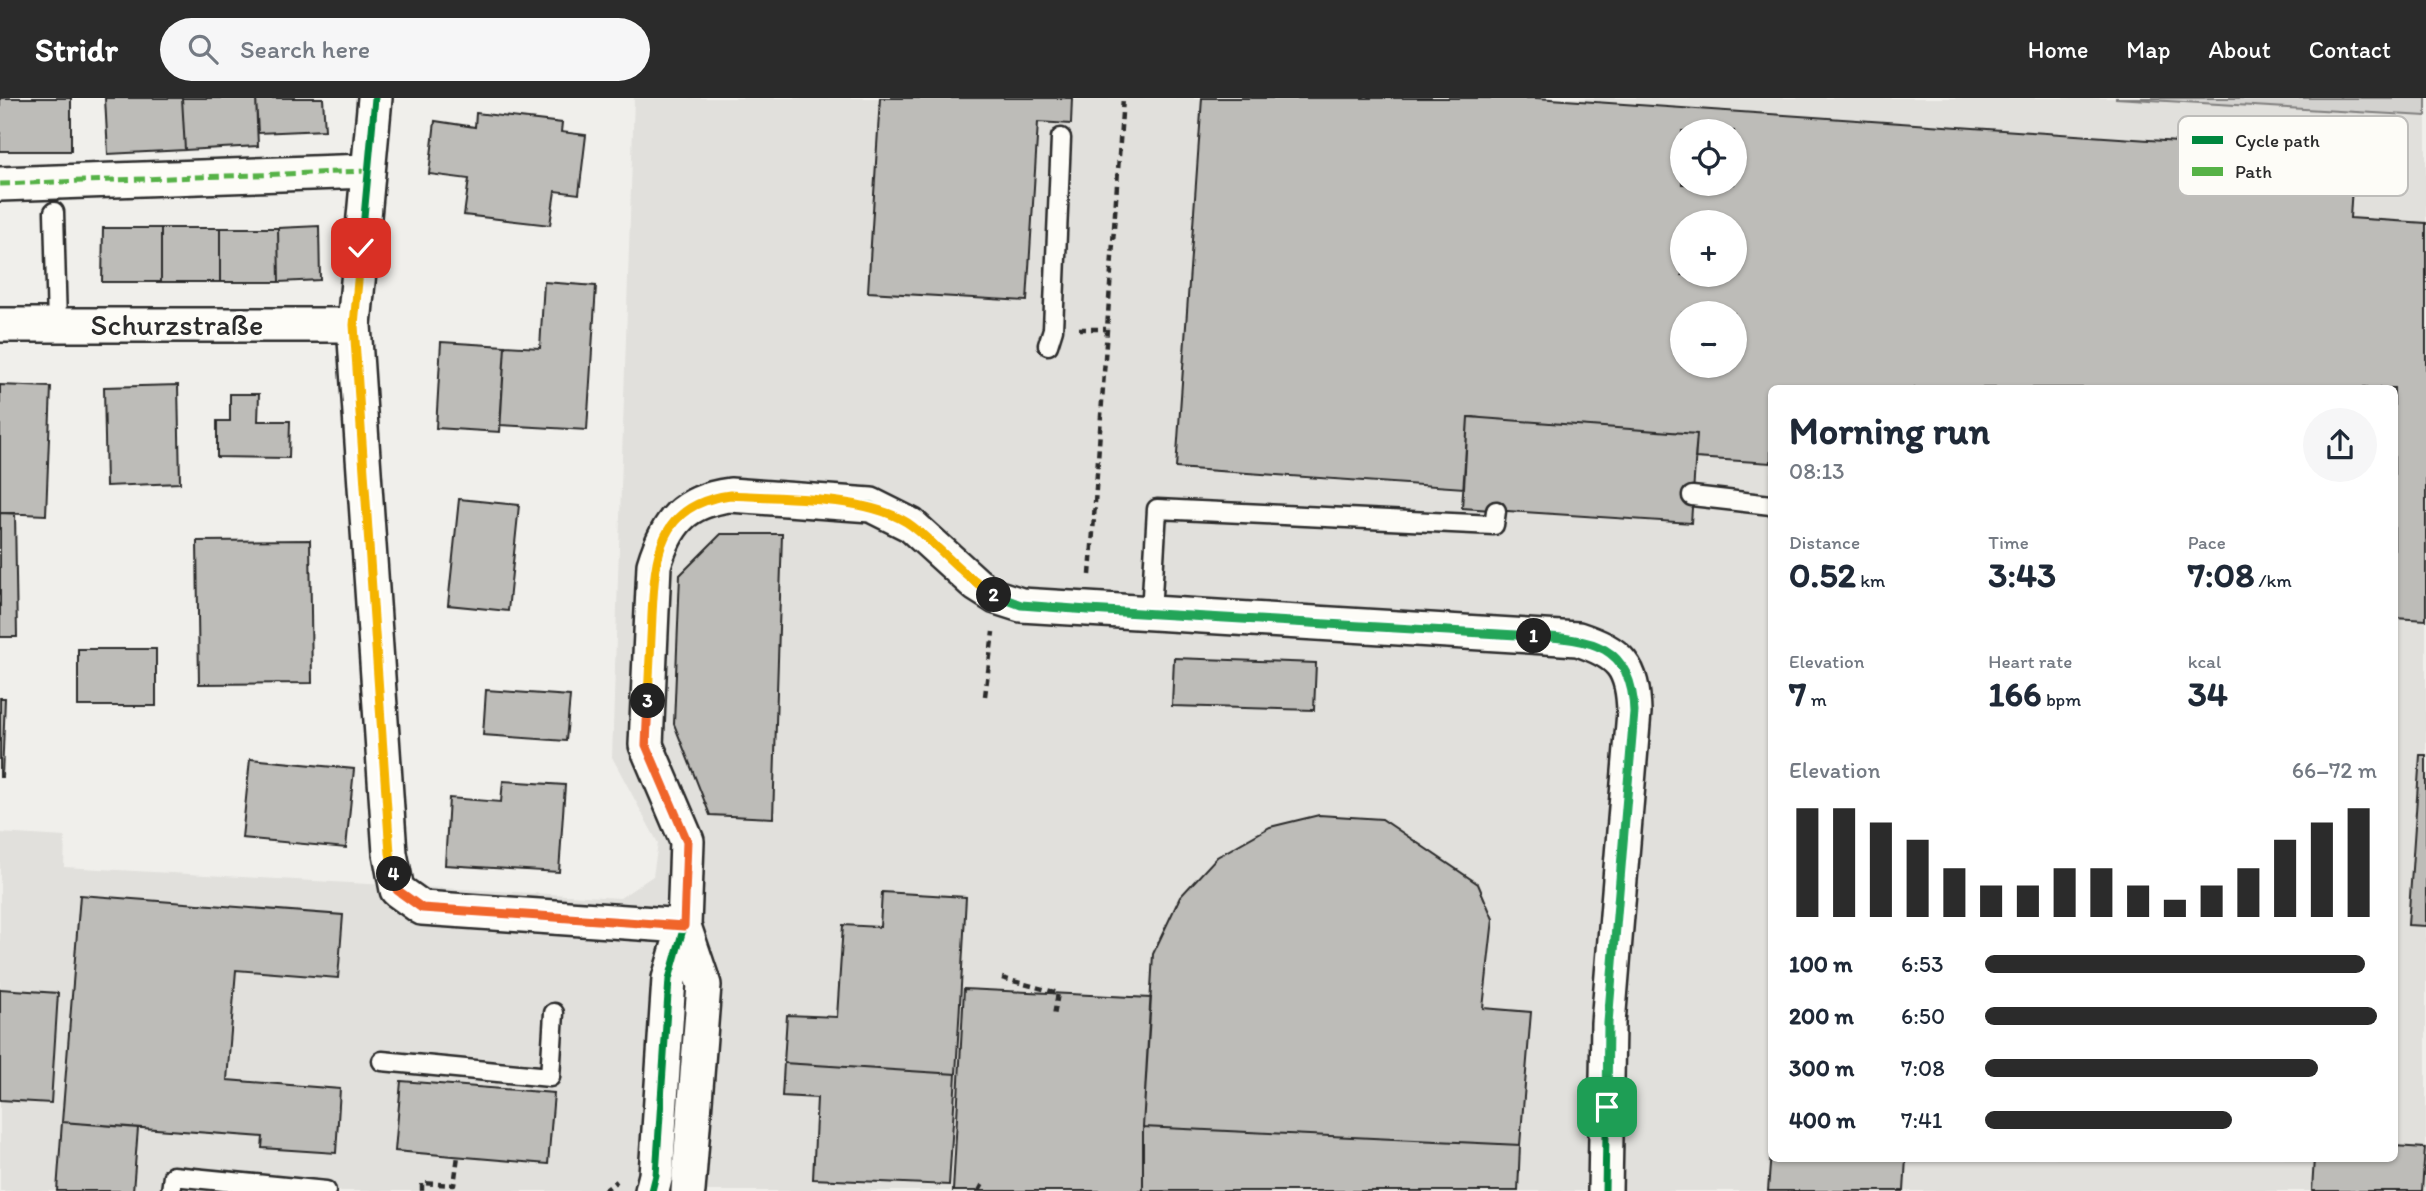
<!DOCTYPE html>
<html lang="en">
<head>
<meta charset="utf-8">
<style>
	body { margin:0; font-family:Itim,sans-serif; background:#f6f6f7; color:#1f2937; height:100vh; display:flex; flex-direction:column; font-size:26px; white-space:nowrap }
	* { box-sizing:border-box; margin:0 }
	p { font-size:23px; color:#747a83 }
	.icon { flex:none; width:38px; height:38px; fill:none; stroke:currentColor; stroke-width:2; stroke-linecap:round; stroke-linejoin:round }
	.map { position:relative; flex:1; overflow:hidden }
	.side { position:absolute; left:1768px; top:287px; width:630px; height:777px; display:flex; flex-direction:column; background:#fff; border-radius:10px; box-shadow:0 2px 5px #0004 }
	.side>* { flex:none }
	.controls { position:absolute; left:1670px; top:21px; display:grid; gap:14px }
	.controls a { display:grid; place-items:center; width:77px; height:77px; border-radius:50%; background:#fff; box-shadow:0 2px 5px #0004; font-size:35px }
	.pin { position:absolute; display:grid; place-items:center; width:60px; height:60px; color:#fff; margin:-30px; border-radius:14px; box-shadow:0 4px 10px #0006 }
	.km { position:absolute; width:35px; height:35px; margin:-18px; border-radius:50%; background:#222; color:#fff; font-size:19px; line-height:35px; text-align:center }
	.round { display:grid; place-items:center; flex:none; width:74px; height:74px; border-radius:37px; background:#f6f6f7 }
	.head { display:flex; align-items:center; justify-content:space-between; height:119px; padding:0 21px }
	h1 { font-size:38px; font-weight:700; line-height:52px }
	.stats { display:grid; grid-template-columns:repeat(3,1fr); gap:10px; height:119px; padding:7px 21px }
	.stats div { display:grid; align-content:center }
	.stats b { font-size:35px; font-weight:700 }
	.stats small { font-size:19px; font-weight:400 }
	.stats p { font-size:19px }
	.chart { height:196px; padding:14px 21px }
	.chart p { display:flex; justify-content:space-between }
	.chart svg { width:100%; height:126px; margin-top:7px; stroke:#2b2b2b; stroke-width:6 }
	ul { padding:0 21px; list-style:none; font-size:23px }
	li { display:grid; grid-template-columns:112px 84px 1fr; align-items:center; height:52px }
	li i { height:18px; border-radius:9px; background:#2b2b2b }
	header { display:flex; align-items:center; gap:42px; box-sizing:border-box; height:98px; padding:0 35px; background:#2b2b2b; color:#fff }
	header strong { font-size:33px }
	nav { display:flex; gap:38px; margin-inline-start:auto; font-size:24px }
	.search { width:490px; height:63px; background:#f6f6f7; display:flex; align-items:center; gap:18px; box-sizing:border-box; padding:0 24px; border-radius:38px; color:#747a83; font-size:26px }
	.map>svg:first-child { display:block }
	.built { fill:#e1e0dc; fill-rule:evenodd }
	.green { fill:#d3d2cf; stroke:#7f7e7d; stroke-width:2 }
	.building { fill:#bdbcb8; stroke:#2b2b2b; stroke-width:2; fill-rule:evenodd }
	.lines { fill:none; stroke-linecap:round; stroke-linejoin:round }
	.service-casing { stroke:#2b2b2b; stroke-width:23 }
	.minor-casing { stroke:#2b2b2b; stroke-width:38 }
	.path { stroke:#2b2b2b; stroke-width:4.5; stroke-dasharray:7 5; stroke-linecap:butt }
	.service { stroke:#fdfcf7; stroke-width:18 }
	.minor { stroke:#fdfcf7; stroke-width:33 }
	.quiet { stroke:#56b246; stroke-width:5; stroke-dasharray:10 5; stroke-linecap:butt }
	.cycleway-casing { stroke:#fdfcf7; stroke-width:11 }
	.cycleway { stroke:#00873e; stroke-width:7 }
	.split-1-casing { stroke:#fff; stroke-width:14 }
	.split-2-casing { stroke:#fff; stroke-width:14 }
	.split-3-casing { stroke:#fff; stroke-width:14 }
	.split-4-casing { stroke:#fff; stroke-width:14 }
	.split-5-casing { stroke:#fff; stroke-width:14 }
	.split-1 { stroke:#22a559; stroke-width:9 }
	.split-2 { stroke:#22a559; stroke-width:9 }
	.split-3 { stroke:#f5b400; stroke-width:9 }
	.split-4 { stroke:#f0652b; stroke-width:9 }
	.split-5 { stroke:#f5b400; stroke-width:9 }
	.labels { text-anchor:middle; stroke-width:7; stroke-linejoin:round; paint-order:stroke }
	.street-label { font-size:30px; fill:#2b2b2b; stroke:#fdfcf7 }
	.key { fill:#fdfcf7; stroke:#bebdba; stroke-width:2 }
	.key-label { font-size:19px; fill:#2b2b2b }
</style>
</head>
<body>
<header>
<strong>Stridr</strong>
<div class="search"><svg class="icon" aria-label="search" viewBox="0 0 24 24"><circle cx="10" cy="10" r="6"/><path d="M15 15l6 6"/></svg>Search here</div>
<nav><a>Home</a><a>Map</a><a>About</a><a>Contact</a></nav>
</header>
<div class="map">
<svg width="2426" height="1093" viewBox="0 0 2426 1093">
	<rect width="100%" height="100%" fill="#f0efeb"/>
	<filter id="ink" filterUnits="userSpaceOnUse"><feTurbulence type="fractalNoise" baseFrequency=".0143" numOctaves="2"/><feDisplacementMap in="SourceGraphic" scale="14" xChannelSelector="R" yChannelSelector="G"/><feConvolveMatrix kernelMatrix="1 2 1 2 8 2 1 2 1" color-interpolation-filters="sRGB"/></filter>
	<g filter="url(#ink)">
		<path class="built" d="M 634,0 L 2115,0 L 2426,18 L 2426,1093 L 0,1093 L 0,735 L 65,739 L 64,769 L 620,800 L 653,778 L 658,745 L 612,659 ZM 1682,33 L 1734,33 L 1734,86 L 1682,86 ZM 1682,124 L 1734,124 L 1734,177 L 1682,177 ZM 1682,215 L 1734,215 L 1734,268 L 1682,268 ZM 1771,290 L 2394,290 L 2394,1060 L 1771,1060 Z"/>
		<path class="green" d="M 2115,0 L 2426,0 L 2426,18 Z"/>
		<path class="building" d="M 0,0 L 71,0 L 71,53 L 0,53 Z
			M 105,0 L 182,0 L 185,52 L 108,56 Z
			M 182,0 L 256,0 L 258,48 L 185,52 Z
			M 256,0 L 323,0 L 325,32 L 258,35 Z
			M 880,0 L 1072,0 L 1071,26 L 1038,24 L 1027,203 L 868,194 Z
			M 1202,0 L 1536,0 L 2354,56 L 2350,120 L 2426,125 L 2426,522 L 2394,520 L 2394,290 L 1771,290 L 1771,365 L 1695,360 L 1697,336 L 1468,319 L 1464,390 L 1176,370 ZM 1682,33 L 1734,33 L 1734,86 L 1682,86 ZM 1682,124 L 1734,124 L 1734,177 L 1682,177 ZM 1682,215 L 1734,215 L 1734,268 L 1682,268 Z
			M 476,15 L 562,25 L 561,34 L 586,37 L 579,96 L 555,93 L 550,127 L 464,117 L 469,81 L 429,76 L 435,23 L 475,29 Z
			M 319,128 L 320,182 L 279,184 L 278,130 Z
			M 103,130 L 161,130 L 161,184 L 102,184 Z
			M 161,130 L 220,130 L 220,184 L 161,184 Z
			M 220,130 L 278,130 L 279,184 L 220,184 Z
			M 544,184 L 596,188 L 587,332 L 500,327 L 505,248 L 540,250 Z
			M 441,244 L 505,248 L 500,334 L 436,330 Z
			M 0,287 L 51,289 L 46,417 L 0,415 Z
			M 178,287 L 180,385 L 106,388 L 104,289 Z
			M 230,296 L 259,296 L 258,323 L 290,323 L 289,360 L 217,359 L 217,323 L 230,323 Z
			M 1468,319 L 1697,336 L 1691,425 L 1462,410 Z
			M 459,401 L 519,407 L 508,513 L 448,507 Z
			M 0,415 L 15,415 L 17,539 L 0,539 Z
			M 721,436 L 782,436 L 773,720 L 710,717 L 674,626 L 680,477 Z
			M 310,442 L 312,585 L 199,586 L 197,443 Z
			M 78,551 L 156,551 L 156,608 L 78,608 Z
			M 1174,560 L 1316,565 L 1314,612 L 1172,608 Z
			M 486,592 L 570,598 L 566,643 L 483,637 Z
			M 0,600 L 5,600 L 2,679 L 0,679 Z
			M 2420,657 L 2426,657 L 2426,828 L 2408,827 Z
			M 250,661 L 354,671 L 346,750 L 242,740 Z
			M 503,683 L 565,687 L 559,774 L 445,767 L 449,700 L 501,704 Z
			M 1319,717 L 1382,721 L 1478,786 L 1493,821 L 1483,910 L 1531,914 L 1520,1047 L 1143,1029 L 1153,856 L 1180,799 L 1217,759 L 1270,729 Z
			M 882,794 L 966,799 L 956,976 L 784,965 L 787,917 L 837,919 L 843,827 L 880,829 Z
			M 80,797 L 343,817 L 338,880 L 236,872 L 227,982 L 340,991 L 336,1055 L 262,1050 L 263,1039 L 62,1024 Z
			M 0,891 L 58,895 L 51,1005 L 0,1002 Z
			M 964,891 L 1151,900 L 1143,1029 L 1143,1093 L 953,1093 Z
			M 784,965 L 956,976 L 949,1087 L 813,1081 L 817,1000 L 782,998 Z
			M 401,983 L 554,995 L 548,1066 L 395,1053 Z
			M 62,1024 L 138,1030 L 133,1093 L 57,1093 Z
			M 1143,1029 L 1520,1047 L 1518,1093 L 1143,1093 Z
			M 2394,1048 L 2425,1050 L 2422,1093 L 2312,1093 L 2314,1060 L 2394,1060 Z
			M 1771,1054 L 1771,1060 L 1906,1060 L 1904,1093 L 1768,1093 Z"/>
		<g class="lines">
			<g class="service-casing">
				<path id="service" d="M 54,114 L 57,227
					M 1048,247 L 1053,231 L 1061,40
					M 1692,398 L 1771,407
					M 1151,515 L 1157,411 L 1494,427 L 1496,413
					M 382,963 L 550,979 L 554,915
					M 171,1093 L 173,1078 L 326,1093"/>
			</g>
			<g class="minor-casing">
				<path id="minor" d="M 375,0 L 354,227 L 390,755 L 397,792 L 422,810 L 684,828
					M 0,86 L 368,73
					M 0,227 L 354,227
					M 684,828 L 704,887 L 688,1093
					M 652,1093 L 656,1077 L 669,881 L 684,828 L 687,743 L 646,647 L 654,467 C 667,424 684,403 730,397 L 871,407 L 911,427 L 977,487 L 996,499 L 1021,507 L 1578,541 C 1620,555 1633,568 1634,614 L 1608,925 L 1605,1093"/>
			</g>
			<path class="path" d="M 1079,231 L 1106,231
				M 1090,477 L 1123,0
				M 985,598 L 993,534
				M 1002,880 L 1058,895 L 1054,918
				M 422,1093 L 422,1085 L 454,1087 L 458,1058
				M 604,1093 L 617,1083
				M 979,1093 L 984,1084"/>
			<use href="#service" class="service"/>
			<use href="#minor" class="minor"/>
			<path class="quiet" d="M 0,86 L 368,73"/>
			<g class="cycleway-casing">
				<path id="cycleway" d="M 375,0 L 354,227 L 390,755 L 397,792 L 422,810 L 684,828
					M 652,1093 L 656,1077 L 669,881 L 684,828 L 687,743 L 646,647 L 654,467 C 667,424 684,403 730,397 L 871,407 L 911,427 L 977,487 L 996,499 L 1021,507 L 1578,541 C 1620,555 1633,568 1634,614 L 1608,925 L 1605,1093"/>
			</g>
			<use href="#cycleway" class="cycleway"/>
		</g>
	</g>
	<g class="lines" filter="url(#ink)">
		<g class="split-1-casing">
			<path id="split-1" d="M 1534,538 C 1591,541 1632,546 1634,614 L 1608,925 L 1607,1009"/>
		</g>
		<g class="split-2-casing">
			<path id="split-2" d="M 994,497 L 1021,507 L 1088,512 L 1534,538"/>
		</g>
		<g class="split-3-casing">
			<path id="split-3" d="M 648,603 C 649,574 651,545 652,517 C 655,457 658,407 730,397 C 782,401 871,397 912,428 C 941,450 963,478 994,497"/>
		</g>
		<g class="split-4-casing">
			<path id="split-4" d="M 394,776 L 397,792 L 422,810 L 684,828 L 687,743 L 646,647 L 648,603"/>
		</g>
		<g class="split-5-casing">
			<path id="split-5" d="M 361,150 L 354,227 L 390,755 L 394,776"/>
		</g>
		<use href="#split-1" class="split-1"/>
		<use href="#split-2" class="split-2"/>
		<use href="#split-3" class="split-3"/>
		<use href="#split-4" class="split-4"/>
		<use href="#split-5" class="split-5"/>
	</g>
	<g class="labels">
		<g class="street-label">
			<text x="177" y="237">Schurzstraße</text>
		</g>
	</g>
	<rect x="2178" y="18" width="230" height="80" rx="10" class="key"/>
	<rect x="2192" y="38" width="31" height="8" fill="#00873e"/>
	<rect x="2192" y="69" width="31" height="9" fill="#56b246"/>
	<g class="key-label">
		<text x="2235" y="49">Cycle path</text>
		<text x="2235" y="80">Path</text>
	</g>
</svg>
<div class="controls">
<a><svg class="icon" aria-label="locate" viewBox="0 0 24 24"><circle cx="12" cy="12" r="6"/><path d="M12 2v4M12 18v4M2 12h4M18 12h4"/></svg></a>
<a>+</a>
<a>−</a>
</div>
<div class="pin" style="left:1607px;top:1009px;background:#1e9e55"><svg class="icon" aria-label="arrive" viewBox="0 0 24 24"><path d="M6 21V4h12l-3 4 3 4H6"/></svg></div>
<div class="pin" style="left:361px;top:150px;background:#d93025"><svg class="icon" aria-label="check" viewBox="0 0 24 24"><path d="M5 12l5 5 9-10"/></svg></div>
<b class="km" style="left:1534px;top:538px">1</b>
<b class="km" style="left:994px;top:497px">2</b>
<b class="km" style="left:648px;top:603px">3</b>
<b class="km" style="left:394px;top:776px">4</b>
<section class="side">
<div class="head"><div><h1>Morning run</h1><p>08:13</p></div><a class="round"><svg class="icon" aria-label="share" viewBox="0 0 24 24"><path d="M12 15V3M7 8l5-5 5 5M5 13v7h14v-7"/></svg></a></div>
<div class="stats">
<div><p>Distance</p><b>0.52<small> km</small></b></div>
<div><p>Time</p><b>3:43</b></div>
<div><p>Pace</p><b>7:08<small> /km</small></b></div>
</div>
<div class="stats">
<div><p>Elevation</p><b>7<small> m</small></b></div>
<div><p>Heart rate</p><b>166<small> bpm</small></b></div>
<div><p>kcal</p><b>34</b></div>
</div>
<div class="chart"><p><span>Elevation</span>66–72 m</p>
<svg viewBox="0 0 160 44" preserveAspectRatio="none"><path d="M5 44V6M15 44V6M25 44V11M35 44V17M45 44V27M55 44V33M65 44V33M75 44V27M85 44V27M95 44V33M105 44V38M115 44V33M125 44V27M135 44V17M145 44V11M155 44V6"/></svg>
</div>
<ul>
<li><b>100 m</b>6:53<i style="width:97%"></i></li>
<li><b>200 m</b>6:50<i style="width:100%"></i></li>
<li><b>300 m</b>7:08<i style="width:85%"></i></li>
<li><b>400 m</b>7:41<i style="width:63%"></i></li>
</ul>
</section>
</div>
</body>
</html>
